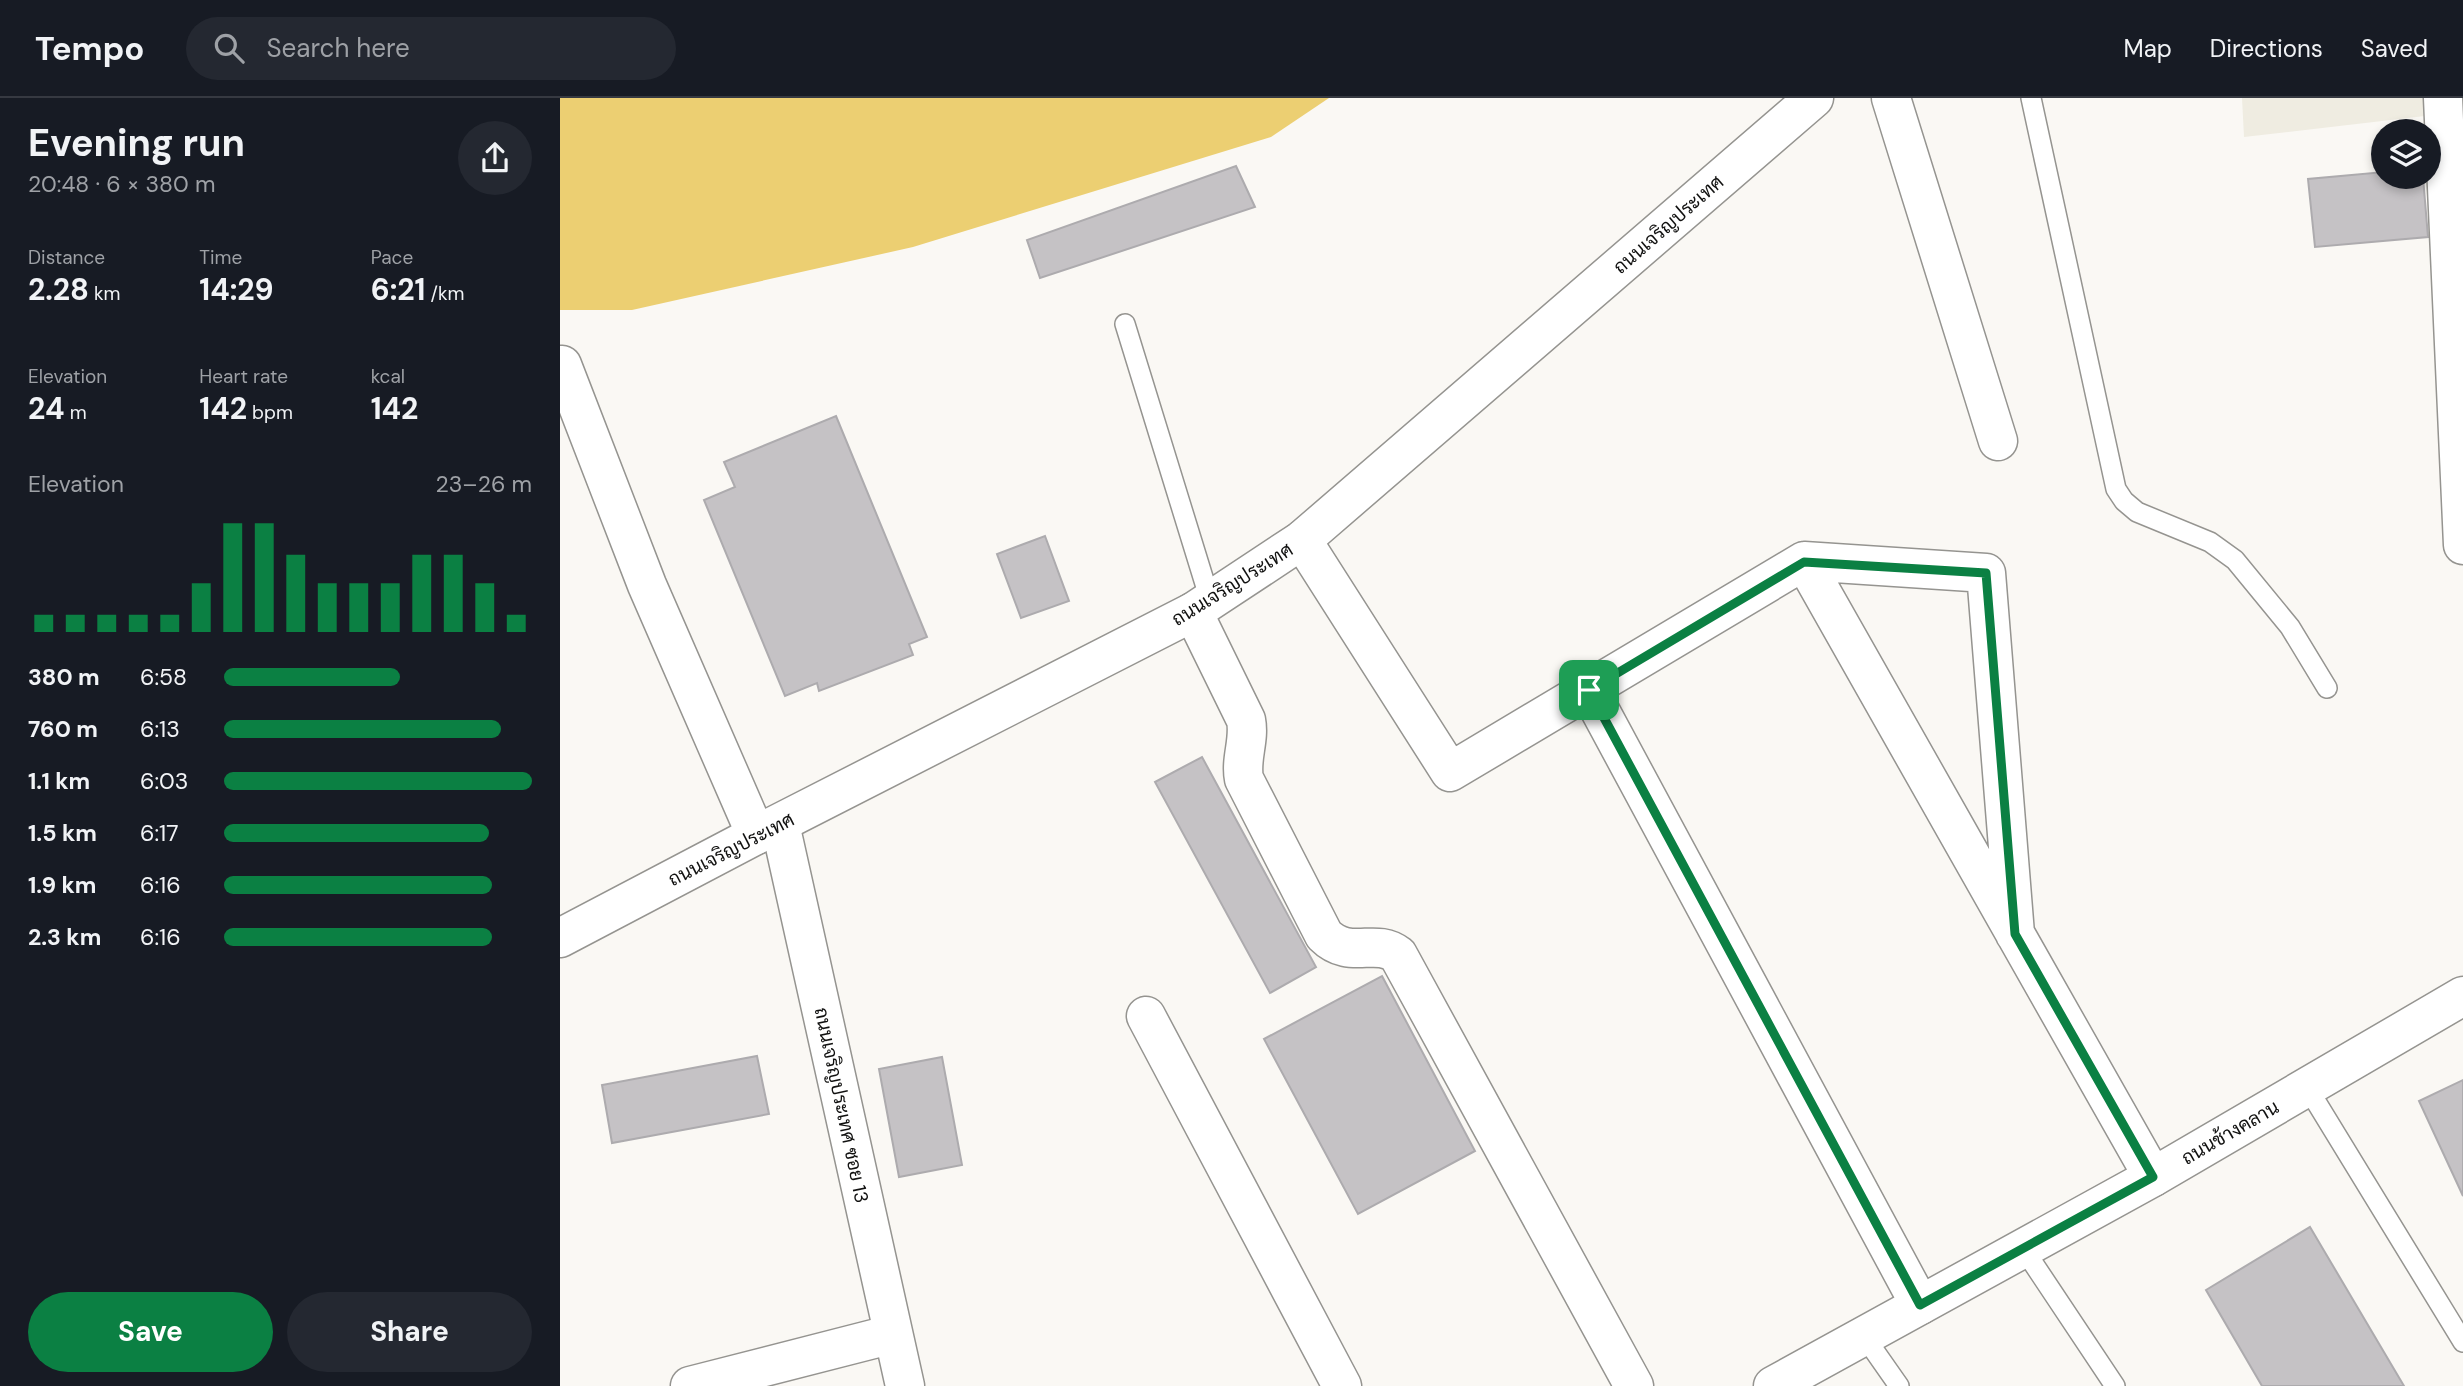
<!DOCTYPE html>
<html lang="en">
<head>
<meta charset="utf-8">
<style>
	body { margin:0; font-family:"DM Sans",Sarabun,sans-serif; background:#242831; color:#f1f3f6; height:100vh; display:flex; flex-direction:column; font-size:26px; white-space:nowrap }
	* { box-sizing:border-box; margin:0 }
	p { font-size:23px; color:#9ea1a6 }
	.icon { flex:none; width:38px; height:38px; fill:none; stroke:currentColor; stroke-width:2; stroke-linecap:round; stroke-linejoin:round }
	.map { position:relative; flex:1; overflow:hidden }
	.details { display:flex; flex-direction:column; background:#171b24; width:560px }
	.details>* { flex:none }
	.tools { position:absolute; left:1811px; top:21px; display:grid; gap:14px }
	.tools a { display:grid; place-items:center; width:70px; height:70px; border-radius:50%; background:#171b24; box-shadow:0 4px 10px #0003; font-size:35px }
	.pin { position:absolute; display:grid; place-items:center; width:60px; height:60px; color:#fff; margin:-30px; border-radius:14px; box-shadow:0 4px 10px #0006 }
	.round { display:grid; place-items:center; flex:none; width:74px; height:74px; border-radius:37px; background:#242831 }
	.head { display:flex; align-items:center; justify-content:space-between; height:119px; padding:0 28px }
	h1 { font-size:38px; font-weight:700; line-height:52px }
	.stats { display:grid; grid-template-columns:repeat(3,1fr); gap:10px; height:119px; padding:7px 28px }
	.stats div { display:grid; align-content:center }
	.stats b { font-size:30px; font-weight:700 }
	.stats small { font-size:19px; font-weight:400 }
	.stats p { font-size:19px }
	.chart { height:196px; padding:14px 28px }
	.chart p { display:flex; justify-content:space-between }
	.chart svg { width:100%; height:126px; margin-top:7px; stroke:#0b8043; stroke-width:6 }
	.primary-button { display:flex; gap:14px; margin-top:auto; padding:14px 28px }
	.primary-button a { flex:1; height:80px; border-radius:42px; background:#0b8043; color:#fff; font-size:28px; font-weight:700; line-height:80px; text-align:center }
	.primary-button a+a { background:#242831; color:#f1f3f6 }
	ul { padding:0 28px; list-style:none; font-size:23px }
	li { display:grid; grid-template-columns:112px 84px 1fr; align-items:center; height:52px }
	li i { height:18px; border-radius:9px; background:#0b8043 }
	header { display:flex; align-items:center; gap:42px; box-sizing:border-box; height:98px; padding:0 35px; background:#171b24; border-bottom:2px solid #363941 }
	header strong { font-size:33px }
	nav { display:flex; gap:38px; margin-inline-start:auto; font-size:24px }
	.search { width:490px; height:63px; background:#242831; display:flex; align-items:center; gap:18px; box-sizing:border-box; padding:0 24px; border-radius:38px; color:#9ea1a6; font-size:26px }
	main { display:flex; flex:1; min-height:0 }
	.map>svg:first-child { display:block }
	.built { fill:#efece1 }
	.water { fill:#eccf72 }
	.building { fill:#c5c2c5; stroke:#adabae; stroke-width:2 }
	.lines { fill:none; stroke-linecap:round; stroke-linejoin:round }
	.service-casing { stroke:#959490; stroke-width:22 }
	.minor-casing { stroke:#959490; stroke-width:41 }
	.tertiary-casing { stroke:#959490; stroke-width:41 }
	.service { stroke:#fff; stroke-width:19 }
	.minor { stroke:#fff; stroke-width:38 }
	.tertiary { stroke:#fff; stroke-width:38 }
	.route-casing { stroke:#fff; stroke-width:14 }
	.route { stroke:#0b8043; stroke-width:9 }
	.labels { text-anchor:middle; stroke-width:5; stroke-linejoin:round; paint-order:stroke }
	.street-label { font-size:19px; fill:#111110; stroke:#fff }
</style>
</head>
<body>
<header>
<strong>Tempo</strong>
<div class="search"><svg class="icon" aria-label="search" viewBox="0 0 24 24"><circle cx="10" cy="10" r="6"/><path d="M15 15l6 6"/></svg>Search here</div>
<nav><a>Map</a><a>Directions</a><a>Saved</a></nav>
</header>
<main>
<section class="details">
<div class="head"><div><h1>Evening run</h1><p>20:48 · 6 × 380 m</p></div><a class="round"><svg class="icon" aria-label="share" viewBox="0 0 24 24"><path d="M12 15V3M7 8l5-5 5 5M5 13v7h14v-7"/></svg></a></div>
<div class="stats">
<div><p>Distance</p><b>2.28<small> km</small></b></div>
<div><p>Time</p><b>14:29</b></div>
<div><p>Pace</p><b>6:21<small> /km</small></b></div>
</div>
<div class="stats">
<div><p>Elevation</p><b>24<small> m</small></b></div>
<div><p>Heart rate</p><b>142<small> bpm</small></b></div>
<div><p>kcal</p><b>142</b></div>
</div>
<div class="chart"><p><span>Elevation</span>23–26 m</p>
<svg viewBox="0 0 160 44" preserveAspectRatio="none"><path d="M5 44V38M15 44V38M25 44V38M35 44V38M45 44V38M55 44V27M65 44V6M75 44V6M85 44V17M95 44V27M105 44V27M115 44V27M125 44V17M135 44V17M145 44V27M155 44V38"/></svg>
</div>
<ul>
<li><b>380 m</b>6:58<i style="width:57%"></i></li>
<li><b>760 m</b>6:13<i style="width:90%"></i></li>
<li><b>1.1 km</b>6:03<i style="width:100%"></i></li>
<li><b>1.5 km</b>6:17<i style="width:86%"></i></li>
<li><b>1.9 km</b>6:16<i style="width:87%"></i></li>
<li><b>2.3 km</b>6:16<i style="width:87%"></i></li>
</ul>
<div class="primary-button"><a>Save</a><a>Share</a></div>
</section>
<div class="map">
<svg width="1903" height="1288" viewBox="0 0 1903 1288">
	<rect width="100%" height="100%" fill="#faf8f4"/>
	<path class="built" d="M 1682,0 L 1864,0 L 1865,18 L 1684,39 Z"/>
	<path class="water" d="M 0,0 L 769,0 L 711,39 L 353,149 L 72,212 L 0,212 Z"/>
	<path class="building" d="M 676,68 L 695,109 L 480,180 L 467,142 Z
		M 1824,74 L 1824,79 L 1863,79 L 1868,139 L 1755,149 L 1748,81 Z
		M 276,318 L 367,539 L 349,546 L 353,557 L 259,593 L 257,585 L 225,598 L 144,402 L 175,389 L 164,364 Z
		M 485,438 L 509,503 L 461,520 L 437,456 Z
		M 642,659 L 756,869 L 710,895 L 595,684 Z
		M 822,878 L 915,1053 L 798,1116 L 704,941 Z
		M 197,958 L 209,1016 L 52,1045 L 42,987 Z
		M 382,959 L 402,1067 L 339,1079 L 319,971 Z
		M 1903,982 L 1903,1098 L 1859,1003 Z
		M 1750,1129 L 1844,1288 L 1702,1288 L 1646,1192 Z"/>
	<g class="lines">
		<g class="service-casing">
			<path id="service" d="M 1471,0 L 1556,391 L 1564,403 L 1577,414 L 1650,444 L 1675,462 L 1730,529 L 1767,590
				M 565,226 L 650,502
				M 1747,989 L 1903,1244
				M 1463,1150 L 1555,1288
				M 1304,1238 L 1339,1288"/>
		</g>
		<g class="minor-casing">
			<path id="minor" d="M 1331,0 L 1438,343
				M 1883,0 L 1903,447
				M 2,267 L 87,487 L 196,737
				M 742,442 L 890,674 L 1244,463 L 1426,475 L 1455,836
				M 1244,463 L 1593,1079
				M 633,514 L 686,622 C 690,642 680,661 684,681 L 764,837 C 790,863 815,839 838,857 L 1074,1288
				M 1029,592 L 1360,1207
				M 220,726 L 345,1288
				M 586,918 L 782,1288
				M 130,1288 L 333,1236"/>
		</g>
		<g class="tertiary-casing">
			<path id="tertiary" d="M 0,840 L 196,737 L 633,514 L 742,442 L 1254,0
				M 1213,1288 L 1593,1079 L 1903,898"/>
		</g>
		<use href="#service" class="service"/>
		<use href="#minor" class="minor"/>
		<use href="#tertiary" class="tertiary"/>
	</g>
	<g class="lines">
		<g class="route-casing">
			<path id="route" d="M 1244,464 L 1426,475 L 1455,836 L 1593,1079 L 1360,1207 L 1029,592 Z"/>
		</g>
		<use href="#route" class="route"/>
	</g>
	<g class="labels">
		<g class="street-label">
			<text transform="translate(1108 126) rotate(-41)" y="7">ถนนเจริญประเทศ</text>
			<text transform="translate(672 486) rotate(-32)" y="7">ถนนเจริญประเทศ</text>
			<text transform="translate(171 751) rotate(-27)" y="7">ถนนเจริญประเทศ</text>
			<text transform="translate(282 1007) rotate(78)" y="7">ถนนเจริญประเทศ ซอย 13</text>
			<text transform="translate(1670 1034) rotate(-30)" y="7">ถนนช้างคลาน</text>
		</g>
	</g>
</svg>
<div class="tools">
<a><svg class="icon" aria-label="layers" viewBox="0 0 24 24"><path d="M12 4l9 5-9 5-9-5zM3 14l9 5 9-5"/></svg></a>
</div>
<div class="pin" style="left:1029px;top:592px;background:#1e9e55"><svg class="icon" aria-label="arrive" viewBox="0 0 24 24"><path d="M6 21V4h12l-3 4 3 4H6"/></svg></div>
</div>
</main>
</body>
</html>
